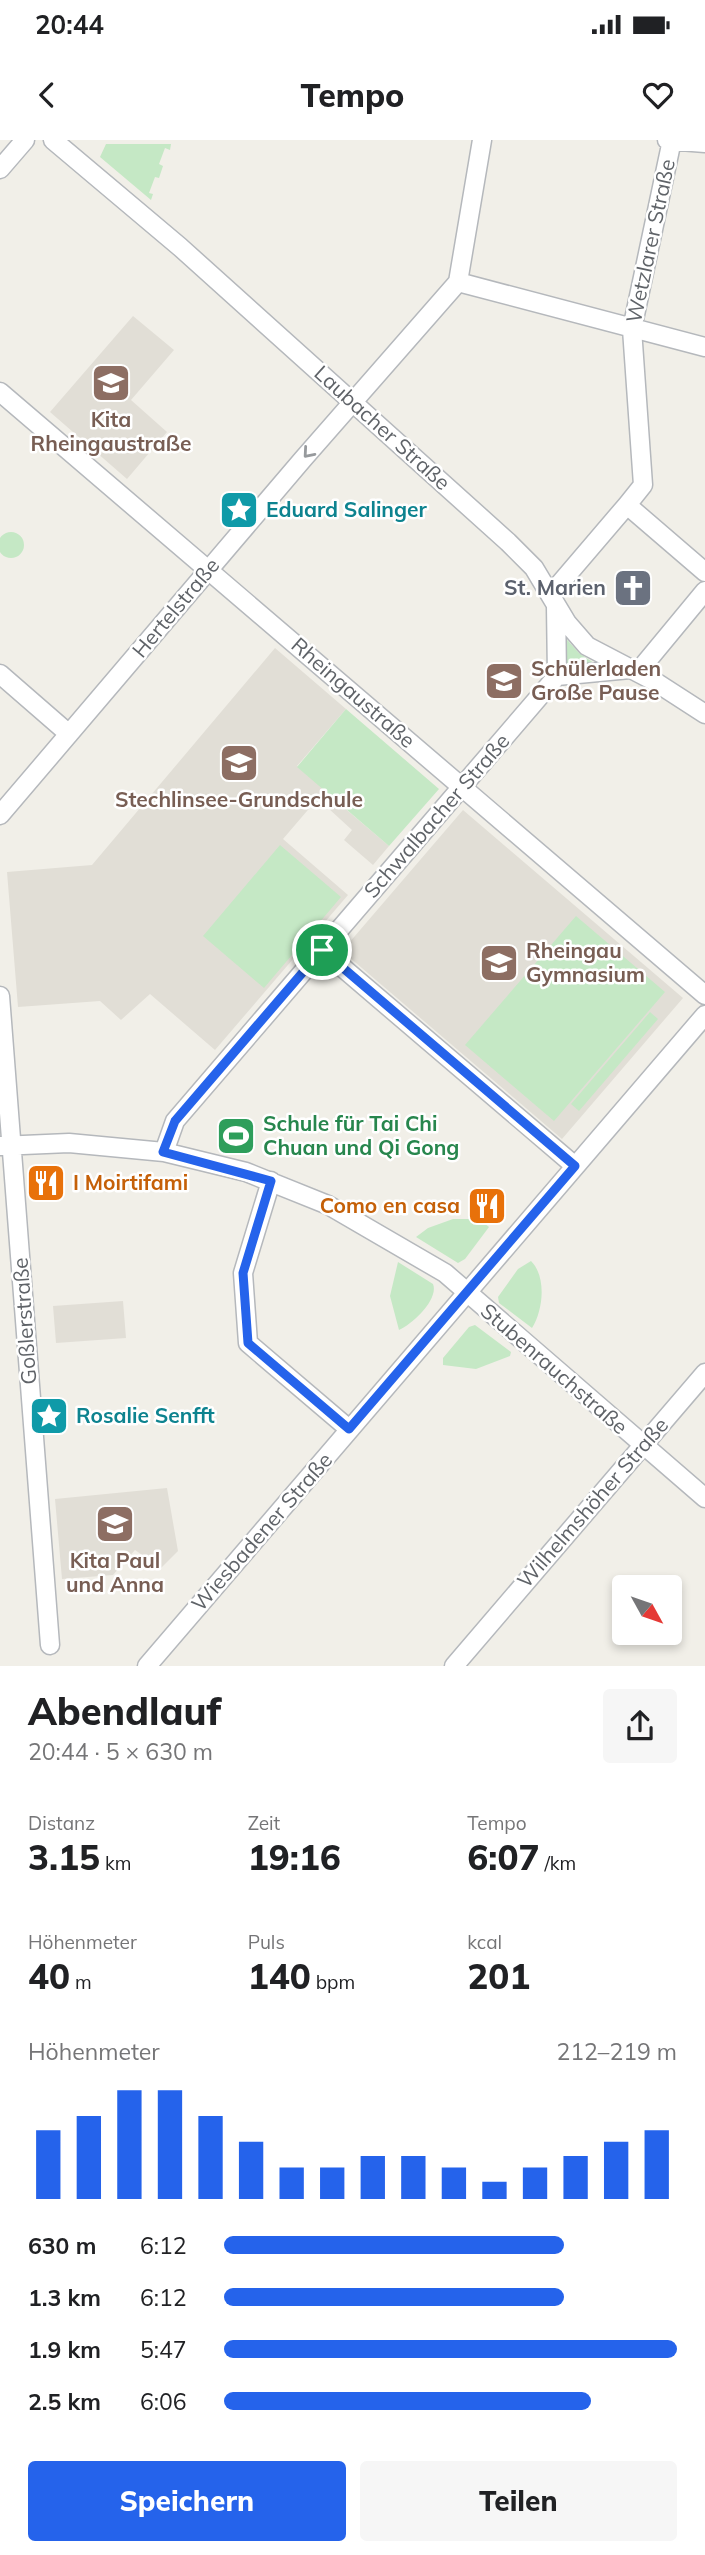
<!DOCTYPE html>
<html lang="de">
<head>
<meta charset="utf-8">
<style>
	body { margin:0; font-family:Mulish,sans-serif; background:#f6f6f6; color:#202124; height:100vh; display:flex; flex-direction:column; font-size:26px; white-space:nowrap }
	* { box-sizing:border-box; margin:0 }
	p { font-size:23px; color:#757577 }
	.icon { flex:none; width:38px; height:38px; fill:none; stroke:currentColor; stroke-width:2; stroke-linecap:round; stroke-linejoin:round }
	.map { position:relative; height:1526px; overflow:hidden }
	.details { display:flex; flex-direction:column; background:#fff; flex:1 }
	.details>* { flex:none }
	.needle { width:46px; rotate:130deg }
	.buttons { position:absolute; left:612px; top:1435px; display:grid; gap:14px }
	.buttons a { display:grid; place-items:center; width:70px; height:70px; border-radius:7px; background:#fff; box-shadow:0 4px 10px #0003; font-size:35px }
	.pin { position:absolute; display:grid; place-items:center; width:60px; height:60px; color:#fff; margin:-30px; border:4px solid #fff; border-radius:50%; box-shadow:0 2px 7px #0007 }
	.round { display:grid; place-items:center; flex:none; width:74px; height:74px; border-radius:7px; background:#f6f6f6 }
	.head { display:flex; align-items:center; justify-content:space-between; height:119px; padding:0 28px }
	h1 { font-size:38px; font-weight:800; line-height:52px }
	.figures { display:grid; grid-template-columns:repeat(3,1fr); gap:10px; height:119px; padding:7px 28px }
	.figures div { display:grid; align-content:center }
	.figures b { font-size:35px; font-weight:800 }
	.figures small { font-size:19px; font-weight:400 }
	.figures p { font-size:19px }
	.chart { height:196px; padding:14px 28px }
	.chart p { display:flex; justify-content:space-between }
	.chart svg { width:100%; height:126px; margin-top:7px; stroke:#2563eb; stroke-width:6 }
	.action { display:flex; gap:14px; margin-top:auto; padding:14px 28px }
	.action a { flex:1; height:80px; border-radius:7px; background:#2563eb; color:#fff; font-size:28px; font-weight:800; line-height:80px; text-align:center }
	.action a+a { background:#f6f6f6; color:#202124 }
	ul { padding:0 28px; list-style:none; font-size:23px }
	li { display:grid; grid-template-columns:112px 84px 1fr; align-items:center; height:52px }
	li i { height:18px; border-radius:9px; background:#2563eb }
	.status { display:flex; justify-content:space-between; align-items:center; height:49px; padding:0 35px; background:#fff; direction:ltr }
	.status svg { height:19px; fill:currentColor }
	header { display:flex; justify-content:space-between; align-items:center; height:91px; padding:0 28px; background:#fff; font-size:32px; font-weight:800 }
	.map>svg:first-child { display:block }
	.education { fill:#e1ded6 }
	.green { fill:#c5e8c5 }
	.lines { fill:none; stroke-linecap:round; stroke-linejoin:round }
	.minor-casing { stroke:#b5b8bc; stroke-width:21 }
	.minor { stroke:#fff; stroke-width:18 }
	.oneway { stroke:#979a9d }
	.route-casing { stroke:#fff; stroke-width:14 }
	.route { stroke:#2563eb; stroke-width:9 }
	.labels { text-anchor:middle; stroke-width:5; stroke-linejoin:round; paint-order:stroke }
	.street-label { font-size:21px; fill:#5f6368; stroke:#fff }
	.education-label { font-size:21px; font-weight:bold; fill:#785e54; stroke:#fff }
	.culture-label { font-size:21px; font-weight:bold; fill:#0d838f; stroke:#fff; text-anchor:start }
	.worship-label { font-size:21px; font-weight:bold; fill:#5b616d; stroke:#fff; text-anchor:end }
	.leisure-label { font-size:21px; font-weight:bold; fill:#27864d; stroke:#fff; text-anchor:start }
	.food-label { font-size:21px; font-weight:bold; fill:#c56008; stroke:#fff; text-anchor:start }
</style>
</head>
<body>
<div class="status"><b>20:44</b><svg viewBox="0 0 49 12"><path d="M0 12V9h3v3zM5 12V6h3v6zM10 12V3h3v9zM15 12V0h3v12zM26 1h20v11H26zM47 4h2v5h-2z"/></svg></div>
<header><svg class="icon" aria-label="back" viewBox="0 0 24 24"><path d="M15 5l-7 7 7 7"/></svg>Tempo<svg class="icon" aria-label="heart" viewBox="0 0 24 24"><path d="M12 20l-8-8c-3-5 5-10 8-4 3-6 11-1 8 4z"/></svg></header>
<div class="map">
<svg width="705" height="1526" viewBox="0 0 705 1526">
	<rect width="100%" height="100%" fill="#f1efe8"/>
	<path class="education" d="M 133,176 L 174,210 L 131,260 L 167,292 L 127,339 L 50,272 Z
		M 275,508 L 346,569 L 297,626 L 325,650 L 283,699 L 348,755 L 215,910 L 150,854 L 121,880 L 100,861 L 18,867 L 7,732 L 92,725 Z
		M 335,660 L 389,706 L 373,725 L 344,700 L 352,690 L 328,668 Z
		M 463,670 L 683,858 L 562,999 L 342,811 Z
		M 123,1161 L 126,1198 L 56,1203 L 53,1166 Z
		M 167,1348 L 178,1411 L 161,1428 L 135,1410 L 113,1435 L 62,1439 L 55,1359 Z"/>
	<path class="green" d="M 106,4 L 171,4 L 170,10 L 165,8 L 159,24 L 163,26 L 159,38 L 155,37 L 149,53 L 153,54 L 151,60 L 100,17 Z
		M-2 405a13 13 0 1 1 26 0a13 13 0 1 1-26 0Z
		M 561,493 L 579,513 L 597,525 L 567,526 Z
		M 346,569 L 439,649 L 389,706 L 297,627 Z
		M 280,705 L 341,757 L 264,848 L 203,796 Z
		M 576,776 L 665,852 L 554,981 L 465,905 Z
		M 650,872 L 658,879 L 579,971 L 571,964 Z
		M 453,1079 L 479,1079 L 489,1087 L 465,1119 L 458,1123 L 416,1097 L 428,1088 Z
		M 531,1121 C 547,1137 543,1171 532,1188 L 499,1163 L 498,1157 L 518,1129 Z
		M 398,1122 L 433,1144 C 439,1159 413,1184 399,1190 L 390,1156 Z
		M 475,1185 L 511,1212 L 510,1216 L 476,1229 L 443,1225 L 443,1218 L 469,1187 Z"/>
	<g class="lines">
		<g class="minor-casing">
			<path id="minor" d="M 53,0 L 180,107 L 508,402 L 534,428 L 567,483 L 587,506 L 654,541 L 705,574
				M 667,0 L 705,3
				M 0,29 L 25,0
				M 458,142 L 705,207
				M 0,252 L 705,855
				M 627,365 L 643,345 L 632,189 L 672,0
				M 551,454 L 627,365 L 705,432
				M 638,532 L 705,451
				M 0,534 L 69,594
				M 557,536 L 630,529
				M 0,675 L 303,319 L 458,142 L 482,0
				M 322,810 L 575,1026
				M 0,856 L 50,1505
				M 0,1006 L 69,1003 L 164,1012 L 246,1032 L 328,1065 L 445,1133 L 705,1358
				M 164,1012 L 175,981 L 557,536 L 556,466
				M 271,1041 L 243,1133 L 248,1203 L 349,1289
				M 147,1526 L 705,875
				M 454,1526 L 705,1233"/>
		</g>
		<use href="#minor" class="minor"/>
	</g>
	<defs><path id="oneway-chevron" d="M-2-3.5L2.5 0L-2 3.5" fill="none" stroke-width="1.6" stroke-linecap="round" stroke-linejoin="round" transform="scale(1.75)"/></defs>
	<use class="oneway" href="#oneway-chevron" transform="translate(308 313) rotate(131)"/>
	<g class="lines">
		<g class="route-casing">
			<path id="route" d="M 322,810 L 575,1026 L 349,1289 L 248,1203 L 243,1133 L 271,1041 L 163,1012 L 175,981 Z"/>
		</g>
		<use href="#route" class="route"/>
	</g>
	<defs>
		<g id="school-square" transform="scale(2.0125)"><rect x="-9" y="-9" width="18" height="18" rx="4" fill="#8d6e63" stroke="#fff"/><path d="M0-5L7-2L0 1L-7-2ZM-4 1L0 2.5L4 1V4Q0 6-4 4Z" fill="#fff"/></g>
		<g id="sight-square" transform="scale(2.0125)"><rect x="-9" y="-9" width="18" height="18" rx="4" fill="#0f9aa8" stroke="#fff"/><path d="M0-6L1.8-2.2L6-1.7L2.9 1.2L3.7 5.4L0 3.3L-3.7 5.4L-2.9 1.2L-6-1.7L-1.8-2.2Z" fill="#fff"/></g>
		<g id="church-square" transform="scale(2.0125)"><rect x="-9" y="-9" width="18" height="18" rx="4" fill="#6b7280" stroke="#fff"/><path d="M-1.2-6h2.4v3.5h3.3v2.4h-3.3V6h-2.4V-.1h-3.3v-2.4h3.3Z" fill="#fff"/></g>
		<g id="stadium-square" transform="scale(2.0125)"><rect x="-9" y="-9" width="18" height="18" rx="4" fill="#2e9e5b" stroke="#fff"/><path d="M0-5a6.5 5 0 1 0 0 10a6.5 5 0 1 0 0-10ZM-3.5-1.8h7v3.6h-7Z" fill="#fff"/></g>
		<g id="restaurant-square" transform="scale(2.0125)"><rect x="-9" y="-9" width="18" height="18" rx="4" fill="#e8710a" stroke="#fff"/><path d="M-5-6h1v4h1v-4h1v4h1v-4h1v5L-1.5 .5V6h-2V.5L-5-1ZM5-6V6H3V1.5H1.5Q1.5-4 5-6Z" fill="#fff"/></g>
	</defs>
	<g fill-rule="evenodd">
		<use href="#school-square" x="111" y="243"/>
		<use href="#sight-square" x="239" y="370"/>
		<use href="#church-square" x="633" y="448"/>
		<use href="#school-square" x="504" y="541"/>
		<use href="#school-square" x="239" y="623"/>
		<use href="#school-square" x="499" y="823"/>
		<use href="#stadium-square" x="236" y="996"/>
		<use href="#restaurant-square" x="46" y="1043"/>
		<use href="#restaurant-square" x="487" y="1066"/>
		<use href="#sight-square" x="49" y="1276"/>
		<use href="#school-square" x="115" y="1384"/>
	</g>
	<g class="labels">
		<g class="street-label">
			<text transform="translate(651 101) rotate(-78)" y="7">Wetzlarer Straße</text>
			<text transform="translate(382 288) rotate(42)" y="7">Laubacher Straße</text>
			<text transform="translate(176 468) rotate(-50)" y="7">Hertelstraße</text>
			<text transform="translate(353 553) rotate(41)" y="7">Rheingaustraße</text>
			<text transform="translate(437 676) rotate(-49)" y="7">Schwalbacher Straße</text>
			<text transform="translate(25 1181) rotate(-94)" y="7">Goßlerstraße</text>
			<text transform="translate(554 1229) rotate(41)" y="7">Stubenrauchstraße</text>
			<text transform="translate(593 1363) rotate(-49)" y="7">Wilhelmshöher Straße</text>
			<text transform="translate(262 1392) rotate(-49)" y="7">Wiesbadener Straße</text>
		</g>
		<g class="education-label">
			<text x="111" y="287">Kita<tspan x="111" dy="24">Rheingaustraße</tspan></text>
			<text x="531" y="536" text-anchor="start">Schülerladen<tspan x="531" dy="24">Große Pause</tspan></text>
			<text x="239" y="667">Stechlinsee-Grundschule</text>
			<text x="526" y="818" text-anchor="start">Rheingau<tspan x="526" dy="24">Gymnasium</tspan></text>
			<text x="115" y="1428">Kita Paul<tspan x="115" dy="24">und Anna</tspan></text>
		</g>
		<g class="culture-label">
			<text x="266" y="377">Eduard Salinger</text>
			<text x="76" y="1283">Rosalie Senfft</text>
		</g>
		<g class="worship-label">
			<text x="606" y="455">St. Marien</text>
		</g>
		<g class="leisure-label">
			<text x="263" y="991">Schule für Tai Chi<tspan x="263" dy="24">Chuan und Qi Gong</tspan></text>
		</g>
		<g class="food-label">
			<text x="73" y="1050">I Moirtifami</text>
			<text x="460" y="1073" text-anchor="end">Como en casa</text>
		</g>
	</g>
</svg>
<div class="buttons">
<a><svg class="needle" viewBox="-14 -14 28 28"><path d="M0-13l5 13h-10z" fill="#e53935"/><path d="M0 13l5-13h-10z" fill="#757577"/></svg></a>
</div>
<div class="pin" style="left:322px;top:810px;background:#1e9e55"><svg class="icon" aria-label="arrive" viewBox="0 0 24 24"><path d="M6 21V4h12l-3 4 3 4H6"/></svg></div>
</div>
<section class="details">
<div class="head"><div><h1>Abendlauf</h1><p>20:44 · 5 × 630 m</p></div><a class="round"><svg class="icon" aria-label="share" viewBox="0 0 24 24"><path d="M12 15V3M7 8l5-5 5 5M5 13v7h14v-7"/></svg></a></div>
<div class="figures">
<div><p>Distanz</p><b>3.15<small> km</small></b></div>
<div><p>Zeit</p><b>19:16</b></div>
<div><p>Tempo</p><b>6:07<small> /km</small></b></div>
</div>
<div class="figures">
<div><p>Höhenmeter</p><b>40<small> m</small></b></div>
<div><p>Puls</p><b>140<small> bpm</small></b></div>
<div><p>kcal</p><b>201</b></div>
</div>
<div class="chart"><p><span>Höhenmeter</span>212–219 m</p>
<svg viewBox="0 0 160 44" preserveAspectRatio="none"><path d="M5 44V20M15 44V15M25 44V6M35 44V6M45 44V15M55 44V24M65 44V33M75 44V33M85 44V29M95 44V29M105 44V33M115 44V38M125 44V33M135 44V29M145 44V24M155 44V20"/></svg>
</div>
<ul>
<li><b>630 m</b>6:12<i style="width:75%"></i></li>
<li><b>1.3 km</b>6:12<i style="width:75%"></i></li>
<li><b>1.9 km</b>5:47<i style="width:100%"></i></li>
<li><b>2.5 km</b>6:06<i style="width:81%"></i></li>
</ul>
<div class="action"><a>Speichern</a><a>Teilen</a></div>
</section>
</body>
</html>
